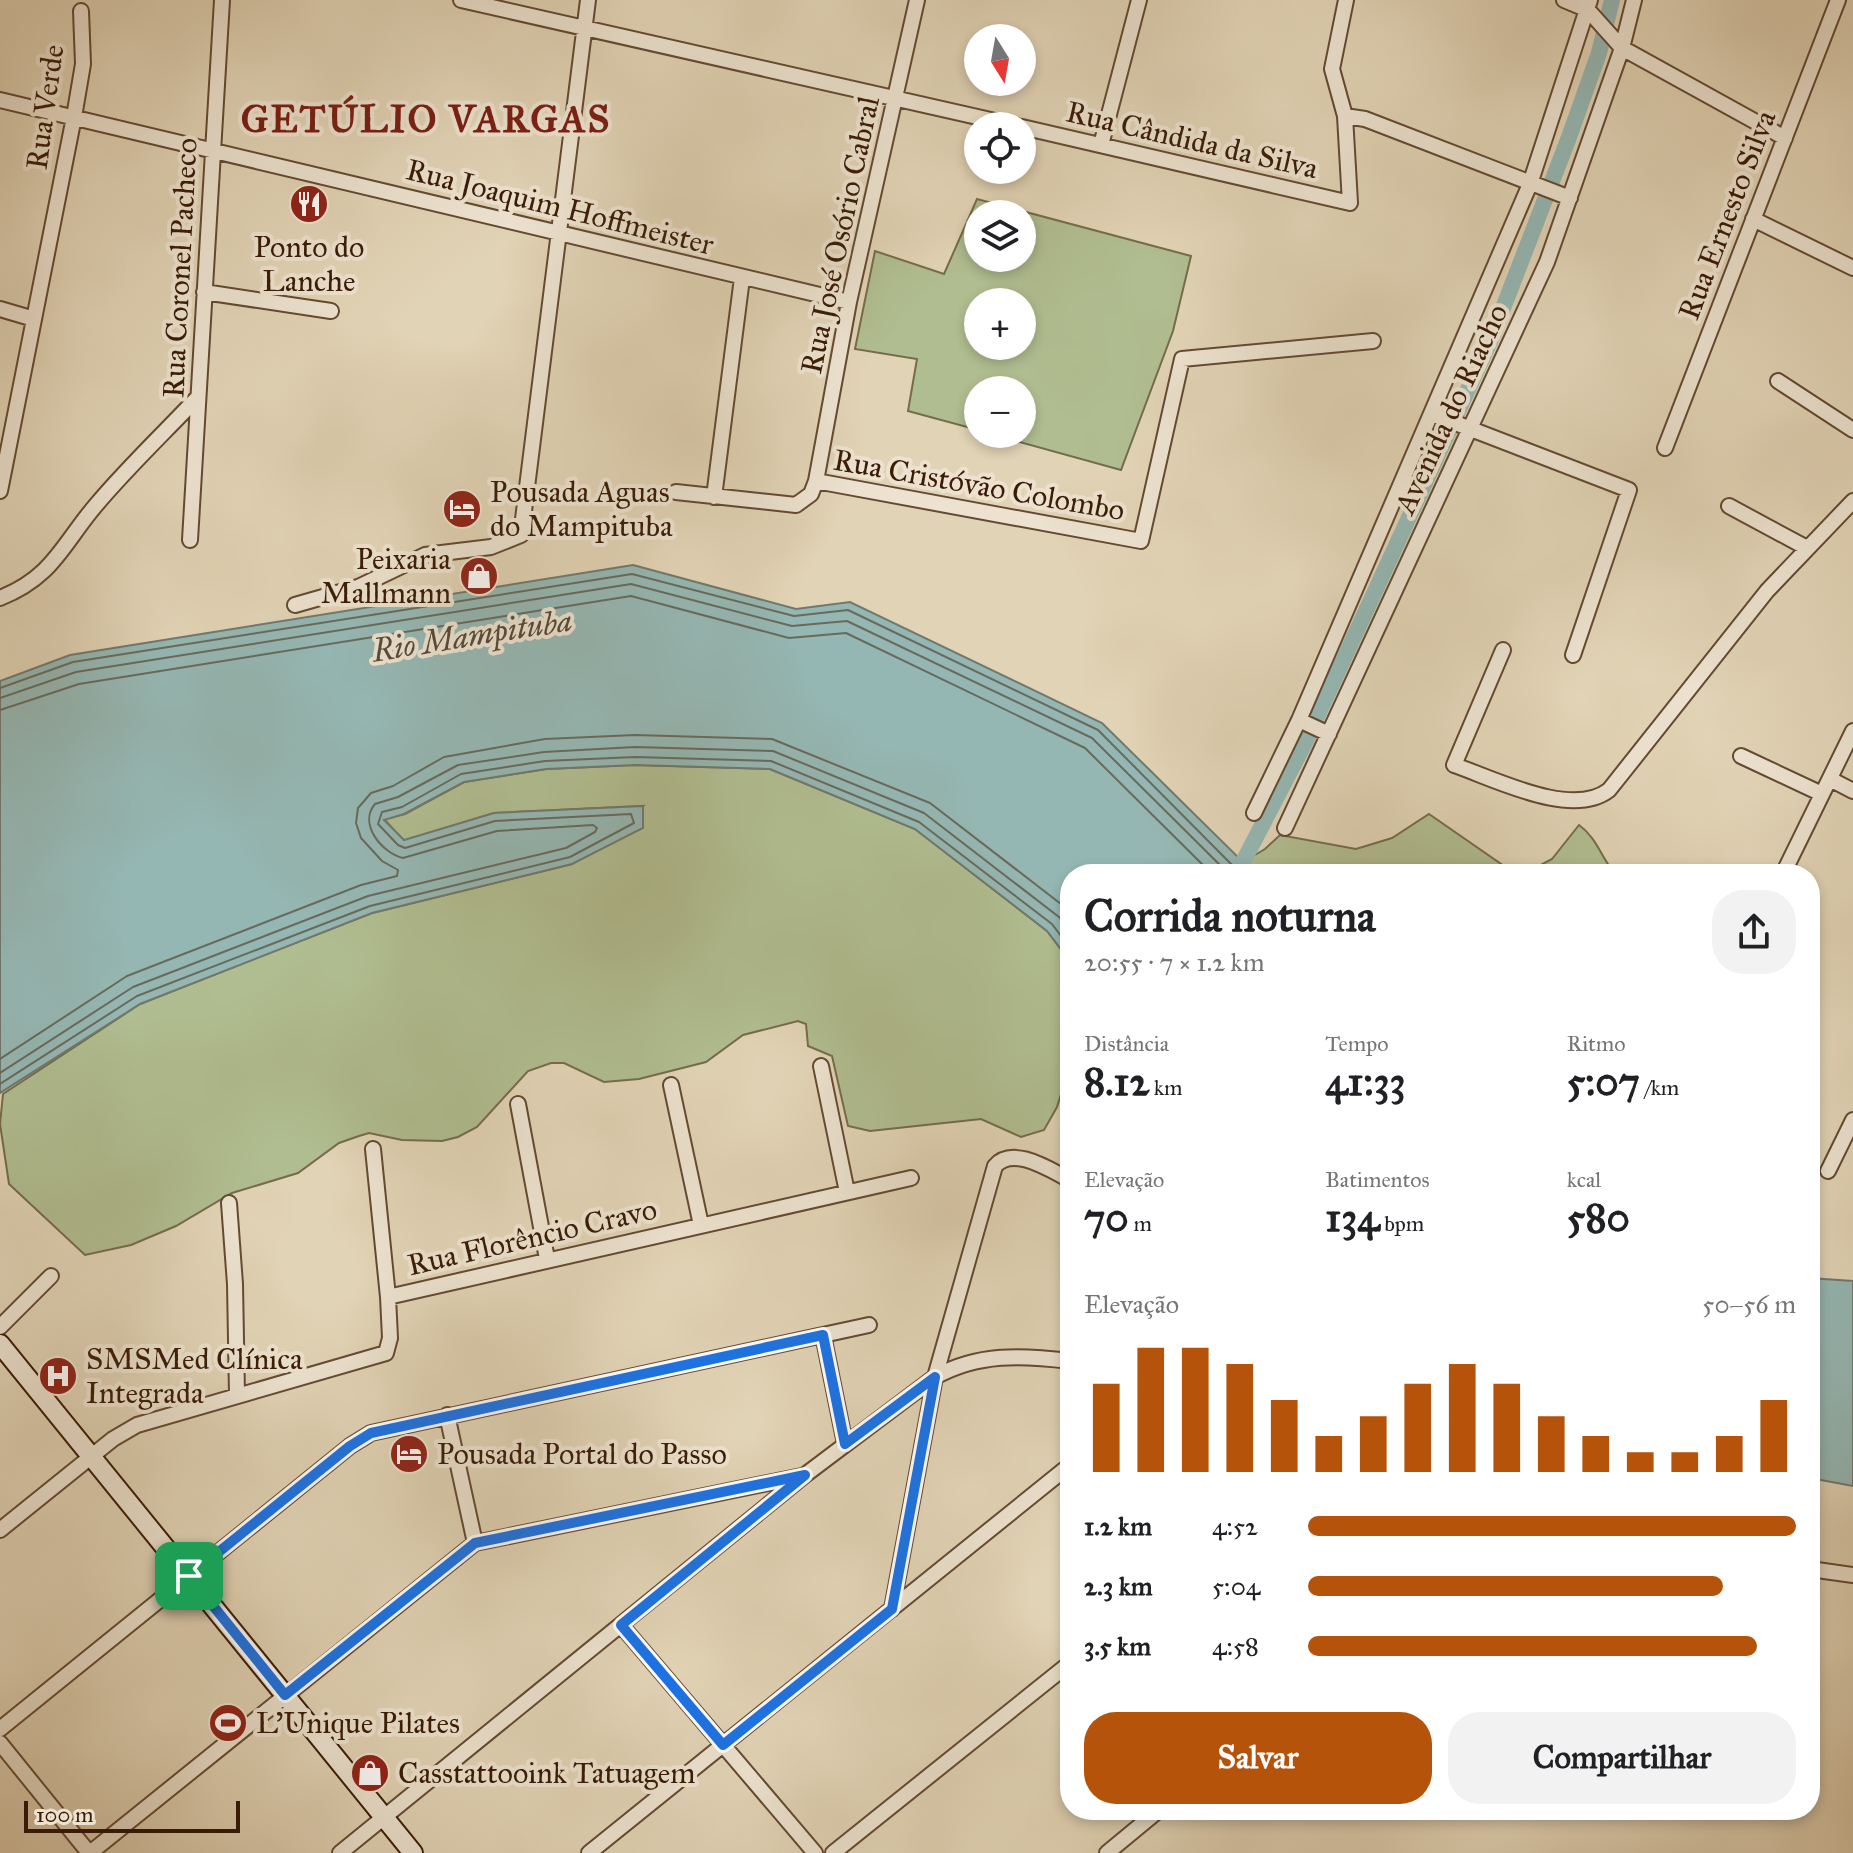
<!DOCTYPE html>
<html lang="pt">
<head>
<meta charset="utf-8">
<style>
	body { margin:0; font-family:"IM FELL Great Primer",serif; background:#f2f2f2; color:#202124; height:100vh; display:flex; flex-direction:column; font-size:30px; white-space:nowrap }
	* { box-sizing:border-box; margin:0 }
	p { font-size:26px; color:#757577 }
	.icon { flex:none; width:44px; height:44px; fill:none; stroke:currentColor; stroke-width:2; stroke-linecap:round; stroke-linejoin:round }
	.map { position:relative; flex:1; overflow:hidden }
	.side { position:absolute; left:1060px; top:864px; width:760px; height:956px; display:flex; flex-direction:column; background:#fff; border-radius:32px; box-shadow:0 4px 12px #0003 }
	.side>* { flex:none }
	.needle { width:52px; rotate:169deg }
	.fabs { position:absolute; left:964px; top:24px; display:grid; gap:16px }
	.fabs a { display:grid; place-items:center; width:72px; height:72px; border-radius:50%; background:#fff; box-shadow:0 4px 12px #0003; font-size:40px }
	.scale { position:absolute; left:24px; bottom:20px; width:216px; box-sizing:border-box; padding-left:8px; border:4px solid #3a1c06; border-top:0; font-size:22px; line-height:28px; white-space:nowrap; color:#3a1c06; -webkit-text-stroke:6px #ece2cf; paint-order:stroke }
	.pin { position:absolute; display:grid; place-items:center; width:68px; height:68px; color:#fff; margin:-34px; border-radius:16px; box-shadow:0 4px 12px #0006 }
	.round { display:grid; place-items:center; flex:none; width:84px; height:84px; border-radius:32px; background:#f2f2f2 }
	.summary { display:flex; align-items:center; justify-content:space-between; height:136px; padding:0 24px }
	h1 { font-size:44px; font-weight:700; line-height:60px }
	.metrics { display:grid; grid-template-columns:repeat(3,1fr); gap:12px; height:136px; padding:8px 24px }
	.metrics div { display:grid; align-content:center }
	.metrics b { font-size:40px; font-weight:700 }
	.metrics small { font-size:22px; font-weight:400 }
	.metrics p { font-size:22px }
	.chart { height:224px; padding:16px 24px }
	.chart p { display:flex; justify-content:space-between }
	.chart svg { width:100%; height:144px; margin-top:8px; stroke:#b45309; stroke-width:6 }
	.action { display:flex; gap:16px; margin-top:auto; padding:16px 24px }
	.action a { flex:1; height:92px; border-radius:32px; background:#b45309; color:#fff; font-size:32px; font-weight:700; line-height:92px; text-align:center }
	.action a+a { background:#f2f2f2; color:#202124 }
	ul { padding:0 24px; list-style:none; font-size:26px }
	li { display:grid; grid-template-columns:128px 96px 1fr; align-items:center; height:60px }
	li i { height:20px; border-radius:10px; background:#b45309 }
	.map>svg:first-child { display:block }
	.green { fill:#b0bd90; stroke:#756c4b; stroke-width:2; fill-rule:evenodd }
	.water { fill:#95b7b3; stroke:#71796e; stroke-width:2 }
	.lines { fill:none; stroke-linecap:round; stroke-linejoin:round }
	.shore { stroke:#686a5c; stroke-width:2 }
	.canal { stroke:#95b7b3; stroke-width:16 }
	.minor-casing { stroke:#644a32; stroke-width:18 }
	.secondary-casing { stroke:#3a1c06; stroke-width:22 }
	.minor { stroke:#ece2cf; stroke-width:14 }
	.secondary { stroke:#ece2cf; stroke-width:18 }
	.route-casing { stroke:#fff; stroke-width:16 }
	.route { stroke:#1a73e8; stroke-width:10 }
	.labels { text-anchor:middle; stroke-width:8; stroke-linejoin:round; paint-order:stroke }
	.street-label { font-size:30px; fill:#3a1c06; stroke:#ece2cf }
	.poi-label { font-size:30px; fill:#3a1c06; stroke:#ece2cf; text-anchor:start }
	.water-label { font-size:32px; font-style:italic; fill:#554a3a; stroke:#ece2cf }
	.district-label { font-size:38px; font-weight:bold; letter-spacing:2px; fill:#7a1f14; stroke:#ece2cf }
</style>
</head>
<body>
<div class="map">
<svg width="1853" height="1853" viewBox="0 0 1853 1853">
	<rect width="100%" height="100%" fill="#e1d3b5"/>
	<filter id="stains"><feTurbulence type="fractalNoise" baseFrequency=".0025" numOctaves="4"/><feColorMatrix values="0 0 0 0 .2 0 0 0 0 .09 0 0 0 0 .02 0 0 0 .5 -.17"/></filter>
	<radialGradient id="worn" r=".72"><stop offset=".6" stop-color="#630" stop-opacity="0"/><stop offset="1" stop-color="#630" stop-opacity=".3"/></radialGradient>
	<path class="green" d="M 977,199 L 1191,256 L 1173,331 L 1121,470 L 991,434 L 1022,434 L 1022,390 L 978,390 L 978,430 L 908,411 L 917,359 L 855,349 L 875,251 L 944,274 ZM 978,214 L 1022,214 L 1022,258 L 978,258 ZM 978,302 L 1022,302 L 1022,346 L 978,346 Z
		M 635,765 L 770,769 L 915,829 L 1047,931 L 1070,961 L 1070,1065 L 1057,1107 L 1044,1130 L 1021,1137 L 981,1119 L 870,1131 L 848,1126 L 832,1056 L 808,1046 L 806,1024 L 798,1021 L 743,1035 L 706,1062 L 639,1079 L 604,1082 L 564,1063 L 551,1063 L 528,1071 L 477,1127 L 458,1137 L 442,1141 L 402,1140 L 369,1133 L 359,1136 L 339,1143 L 298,1173 L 232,1193 L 176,1226 L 131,1245 L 85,1255 L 9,1184 L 0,1124 L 3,1094 L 140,1004 L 372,913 L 572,864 L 643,806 L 494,813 L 404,841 L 384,819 L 405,814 L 464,782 L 547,769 Z
		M 1429,814 L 1507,868 L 1528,872 L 1552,859 L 1579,825 C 1597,838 1601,857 1615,874 L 1250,874 L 1243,862 L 1265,849 L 1280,835 L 1356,849 L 1392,838 Z"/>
	<path class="water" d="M 633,565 L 796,609 L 850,602 L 1102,723 L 1243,862 L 1250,874 L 1070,874 L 1070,961 L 1047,931 L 915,829 L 770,769 L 635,765 L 546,769 L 464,782 L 404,814 L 384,820 L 404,840 L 494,813 L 643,806 L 643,828 L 572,864 L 372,913 L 140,1004 L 0,1093 L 0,681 L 70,655 Z
		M 1810,1278 L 1853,1281 L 1853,1486 L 1810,1478 Z"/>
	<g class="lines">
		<path class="shore" d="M 0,688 L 73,662 L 632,574 L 794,616 L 848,610 L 1098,730 L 1241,874
			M 0,698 L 76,672 L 631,584 L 792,626 L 847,621 L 1092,738 L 1229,874
			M 0,710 L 79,684 L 631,596 L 789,638 L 846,633 L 1085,748 L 1212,874
			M 0,1059 L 127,976 L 361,885 L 397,876 L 398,870 L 382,861 L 361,838 L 356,823 L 358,808 L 371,793 L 393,786 L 444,757 L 545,739 L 635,735 L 772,739 L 930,803 L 1070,911
			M 0,1073 L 133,987 L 368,896 L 566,848 L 595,832 L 597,828 L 593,825 L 497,831 L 403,858 C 382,853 358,824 375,804 L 398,797 L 458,765 L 544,752 L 635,747 L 773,751 L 924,813 L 1059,917 L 1070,931
			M 0,1084 L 137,996 L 370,906 L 570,857 L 634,823 L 631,814 L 495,821 L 405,848 L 398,845 L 378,824 L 382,812 L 402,807 L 461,774 L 545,761 L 635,757 L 771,761 L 919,822 L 1052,924 L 1070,948"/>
		<path class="canal" d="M 1243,862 L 1305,743 L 1490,342 L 1568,140 L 1599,53 L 1612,0"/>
		<g class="minor-casing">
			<path id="minor" d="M 461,0 L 1017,126
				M 1564,0 L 1588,10 L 1622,48 L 1785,138
				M 0,100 L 849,302
				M 1345,116 L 1365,119 L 1570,198
				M 1022,127 L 1350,203 L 1345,116 L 1332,69 L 1346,0
				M 1101,145 L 1139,0
				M 1753,219 L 1853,268
				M 204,292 L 331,311
				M 0,309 L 34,319
				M 1778,381 L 1853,430
				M 1432,414 L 1629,490 L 1573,655
				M 1665,448 L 1838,0
				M 816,481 L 849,302 L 917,0
				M 0,491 L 74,117 L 83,64 L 81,11
				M 676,492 L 796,505 L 811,494 L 816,481 L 1141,541 L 1182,359 L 1373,341
				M 714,497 L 742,278
				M 1729,506 L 1807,548
				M 190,540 L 222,0
				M 0,598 C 53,577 62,545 96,505 C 128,467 164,433 198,397
				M 295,605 L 358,587 L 425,555 L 491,547 L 521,535 L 588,0
				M 1503,650 L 1454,765 C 1495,779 1572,819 1609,790 L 1767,591 L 1853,501
				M 1299,720 L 1329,734
				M 1741,756 L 1822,794
				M 1830,779 L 1853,791
				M 1254,813 L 1299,720 L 1530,184 L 1590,0
				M 1285,828 L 1547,262 L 1622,48 L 1634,0
				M 1783,874 L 1853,731
				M 821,1066 L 847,1192
				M 671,1085 L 701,1225
				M 518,1104 L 547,1259
				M 373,1149 L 388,1297
				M 1828,1171 L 1853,1120
				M 229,1203 L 235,1284 L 237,1395
				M 0,1327 L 51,1276
				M 823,1335 L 845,1444
				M 447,1415 L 475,1543
				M 0,1530 L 113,1439 L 137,1425 L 386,1353 L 390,1338 L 388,1297 L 911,1178
				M 1810,1569 L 1853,1575
				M 892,1609 L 935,1377 L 995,1166 C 1013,1145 1050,1170 1070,1180
				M 621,1625 L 815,1853
				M 0,1729 L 350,1446 L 371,1433 L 869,1325
				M 0,1743 L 89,1853
				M 90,1853 L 475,1543 L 802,1476
				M 340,1853 L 805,1475 L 935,1377 C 978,1353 1022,1355 1070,1361
				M 589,1853 L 1070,1465
				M 833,1853 L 1070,1663
				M 1107,1853 L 1159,1810"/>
		</g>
		<g class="secondary-casing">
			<path id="secondary" d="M 0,1344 L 413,1853"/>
		</g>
		<use href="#minor" class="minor"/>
		<use href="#secondary" class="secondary"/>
	</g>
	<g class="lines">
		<g class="route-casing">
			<path id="route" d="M 823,1335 L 845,1444 L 935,1377 L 892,1609 L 723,1745 L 621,1625 L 805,1475 L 475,1543 L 285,1695 L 189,1576 L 350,1446 L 371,1433 Z"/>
		</g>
		<use href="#route" class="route"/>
	</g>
	<defs>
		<g id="restaurant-disc" transform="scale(2)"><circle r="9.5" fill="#8f2418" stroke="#ece2cf"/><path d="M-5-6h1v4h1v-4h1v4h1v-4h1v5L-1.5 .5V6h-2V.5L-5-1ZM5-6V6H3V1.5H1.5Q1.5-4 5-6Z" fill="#fff"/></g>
		<g id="hotel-disc" transform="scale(2)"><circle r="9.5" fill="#8f2418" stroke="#ece2cf"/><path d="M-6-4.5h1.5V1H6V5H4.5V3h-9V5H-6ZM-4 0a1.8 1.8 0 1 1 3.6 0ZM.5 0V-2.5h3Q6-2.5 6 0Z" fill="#fff"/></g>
		<g id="shop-disc" transform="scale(2)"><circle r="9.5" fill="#8f2418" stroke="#ece2cf"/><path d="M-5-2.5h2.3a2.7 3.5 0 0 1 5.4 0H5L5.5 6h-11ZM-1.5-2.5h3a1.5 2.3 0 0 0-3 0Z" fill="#fff"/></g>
		<g id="hospital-disc" transform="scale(2)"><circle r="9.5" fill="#8f2418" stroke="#ece2cf"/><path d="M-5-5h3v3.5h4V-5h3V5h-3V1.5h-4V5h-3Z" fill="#fff"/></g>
		<g id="stadium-disc" transform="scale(2)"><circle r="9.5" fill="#8f2418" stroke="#ece2cf"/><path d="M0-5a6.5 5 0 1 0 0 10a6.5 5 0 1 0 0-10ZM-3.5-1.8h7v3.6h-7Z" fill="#fff"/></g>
	</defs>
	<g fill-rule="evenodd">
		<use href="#restaurant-disc" x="309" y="204"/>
		<use href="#hotel-disc" x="462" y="509"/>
		<use href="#shop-disc" x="479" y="576"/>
		<use href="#hospital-disc" x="58" y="1376"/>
		<use href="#hotel-disc" x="409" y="1454"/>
		<use href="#stadium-disc" x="228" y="1723"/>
		<use href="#shop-disc" x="370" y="1773"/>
	</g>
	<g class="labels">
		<g class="street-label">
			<text transform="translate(45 107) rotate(-82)" y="10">Rua Verde</text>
			<text transform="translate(1192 140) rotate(13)" y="10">Rua Cândida da Silva</text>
			<text transform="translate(560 207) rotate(14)" y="10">Rua Joaquim Hoffmeister</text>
			<text transform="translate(1727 215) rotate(-69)" y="10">Rua Ernesto Silva</text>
			<text transform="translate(840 235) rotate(-78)" y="10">Rua José Osório Cabral</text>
			<text transform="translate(180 268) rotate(-87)" y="10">Rua Coronel Pacheco</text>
			<text transform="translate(1451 409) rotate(-65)" y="10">Avenida do Riacho</text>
			<text transform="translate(979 485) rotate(10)" y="10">Rua Cristóvão Colombo</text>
			<text transform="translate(532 1237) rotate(-13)" y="10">Rua Florêncio Cravo</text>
		</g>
		<g class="poi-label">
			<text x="309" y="257" text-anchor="middle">Ponto do<tspan x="309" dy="34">Lanche</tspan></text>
			<text x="490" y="502">Pousada Aguas<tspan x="490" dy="34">do Mampituba</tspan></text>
			<text x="451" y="569" text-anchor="end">Peixaria<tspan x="451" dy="34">Mallmann</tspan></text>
			<text x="86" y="1369">SMSMed Clínica<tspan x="86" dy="34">Integrada</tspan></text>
			<text x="437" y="1464">Pousada Portal do Passo</text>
			<text x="256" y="1733">L'Unique Pilates</text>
			<text x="398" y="1783">Casstattooink Tatuagem</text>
		</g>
		<g class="water-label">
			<text transform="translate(472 635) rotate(-9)" y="11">Rio Mampituba</text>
		</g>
		<g class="district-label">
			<text x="426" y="132">GETÚLIO VARGAS</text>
		</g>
	</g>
	<rect width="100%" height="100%" filter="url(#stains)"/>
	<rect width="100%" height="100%" fill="url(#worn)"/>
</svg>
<div class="fabs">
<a><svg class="needle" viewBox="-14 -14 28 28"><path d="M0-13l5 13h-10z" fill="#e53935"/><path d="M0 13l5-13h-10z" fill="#757577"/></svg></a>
<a><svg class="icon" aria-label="locate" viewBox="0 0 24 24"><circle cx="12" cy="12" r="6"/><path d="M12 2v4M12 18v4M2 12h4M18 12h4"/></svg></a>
<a><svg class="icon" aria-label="layers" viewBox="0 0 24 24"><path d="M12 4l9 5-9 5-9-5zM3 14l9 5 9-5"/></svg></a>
<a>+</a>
<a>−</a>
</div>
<div class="scale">100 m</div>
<div class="pin" style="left:189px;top:1576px;background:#1e9e55"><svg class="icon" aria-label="arrive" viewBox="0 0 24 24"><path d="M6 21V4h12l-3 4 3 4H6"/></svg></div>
<section class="side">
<div class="summary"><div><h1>Corrida noturna</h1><p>20:55 · 7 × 1.2 km</p></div><a class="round"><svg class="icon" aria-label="share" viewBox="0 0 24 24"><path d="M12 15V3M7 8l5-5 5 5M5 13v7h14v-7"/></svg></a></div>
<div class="metrics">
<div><p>Distância</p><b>8.12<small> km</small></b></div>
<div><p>Tempo</p><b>41:33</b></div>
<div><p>Ritmo</p><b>5:07<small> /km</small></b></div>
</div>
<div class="metrics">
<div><p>Elevação</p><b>70<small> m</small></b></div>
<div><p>Batimentos</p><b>134<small> bpm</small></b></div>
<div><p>kcal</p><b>580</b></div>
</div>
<div class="chart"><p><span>Elevação</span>50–56 m</p>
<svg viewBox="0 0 160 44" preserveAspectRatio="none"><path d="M5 44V17M15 44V6M25 44V6M35 44V11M45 44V22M55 44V33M65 44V27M75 44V17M85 44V11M95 44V17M105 44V27M115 44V33M125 44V38M135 44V38M145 44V33M155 44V22"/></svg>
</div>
<ul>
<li><b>1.2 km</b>4:52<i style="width:100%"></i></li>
<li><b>2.3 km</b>5:04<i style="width:85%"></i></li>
<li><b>3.5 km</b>4:58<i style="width:92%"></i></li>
</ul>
<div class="action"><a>Salvar</a><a>Compartilhar</a></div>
</section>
</div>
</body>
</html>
